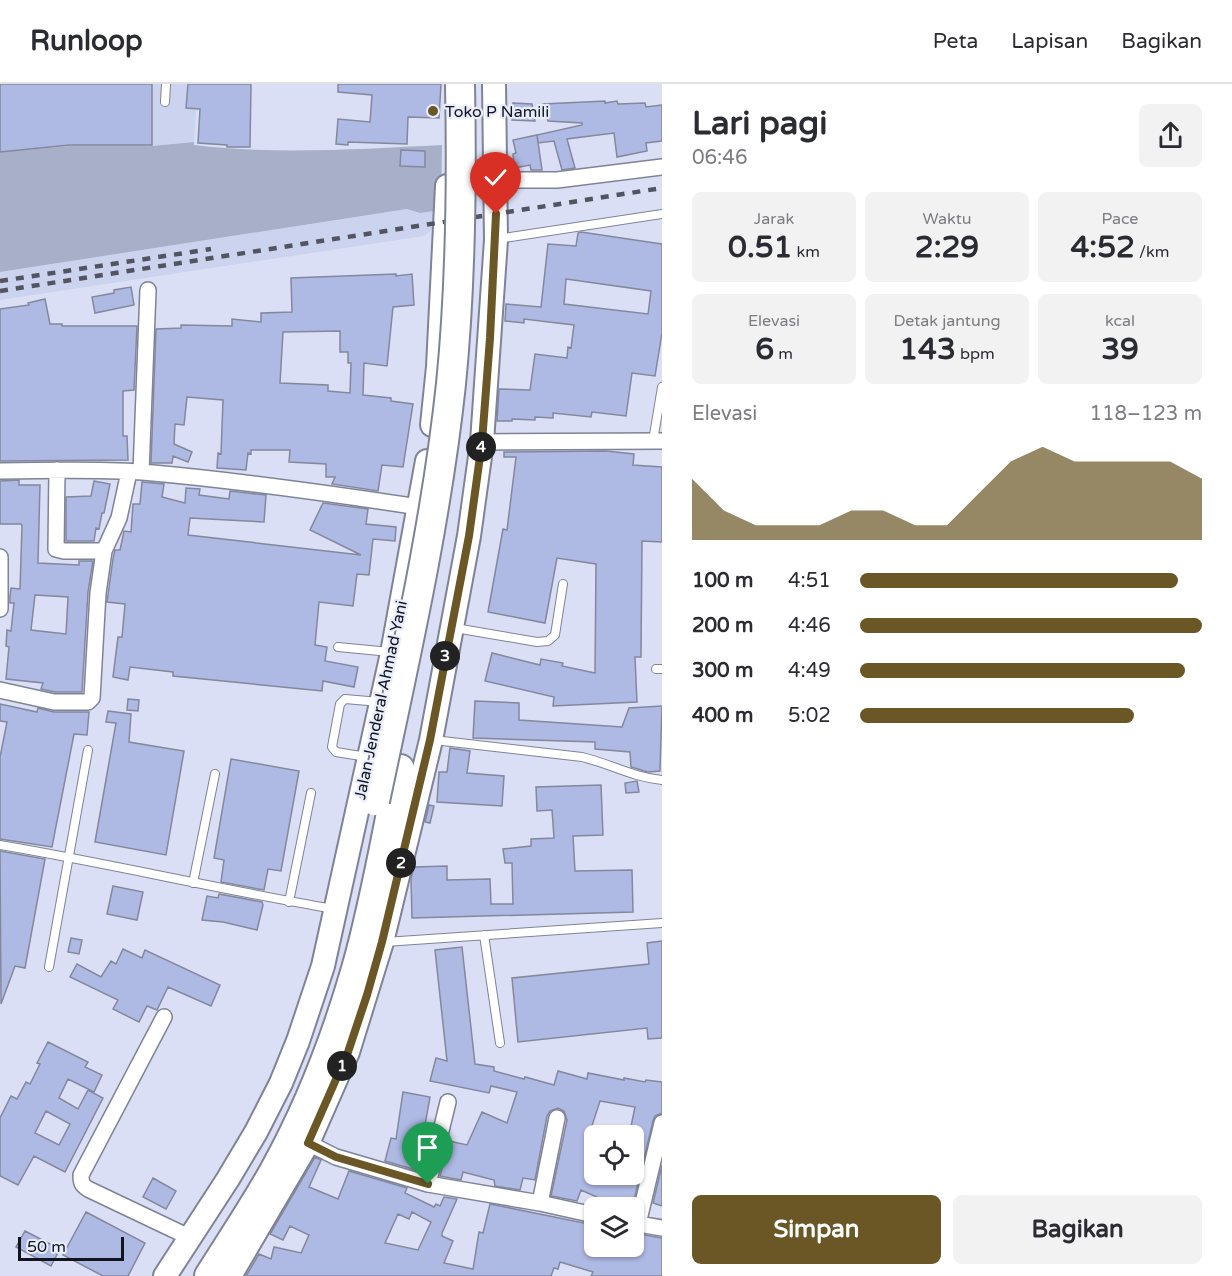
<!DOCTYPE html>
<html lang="id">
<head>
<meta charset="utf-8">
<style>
	body { margin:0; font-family:"Varela Round",sans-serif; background:#f2f2f3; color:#2b2b33; height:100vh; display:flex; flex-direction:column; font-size:22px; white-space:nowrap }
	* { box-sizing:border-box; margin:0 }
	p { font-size:20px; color:#7c7c81 }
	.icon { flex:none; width:33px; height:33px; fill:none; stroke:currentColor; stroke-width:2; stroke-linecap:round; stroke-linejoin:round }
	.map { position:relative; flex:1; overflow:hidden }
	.details { display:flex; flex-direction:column; background:#fff; width:570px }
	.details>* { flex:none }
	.buttons { position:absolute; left:584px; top:1041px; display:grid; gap:12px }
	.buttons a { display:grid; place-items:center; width:60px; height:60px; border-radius:9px; background:#fff; box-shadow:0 2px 4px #0004; font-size:30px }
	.scale { position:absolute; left:18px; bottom:15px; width:106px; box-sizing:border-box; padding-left:6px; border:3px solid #13151c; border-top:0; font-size:16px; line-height:21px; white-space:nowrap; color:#13151c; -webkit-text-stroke:4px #e8edfe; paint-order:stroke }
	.pin { position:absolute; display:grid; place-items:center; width:51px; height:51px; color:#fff; margin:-62px -26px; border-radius:50% 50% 50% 0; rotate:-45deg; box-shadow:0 0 6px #0007 }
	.pin .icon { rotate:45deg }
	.km { position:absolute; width:30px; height:30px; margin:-15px; border-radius:50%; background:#222; color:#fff; font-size:16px; line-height:30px; text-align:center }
	.round { display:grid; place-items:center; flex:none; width:63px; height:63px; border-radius:9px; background:#f2f2f3 }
	.headline { display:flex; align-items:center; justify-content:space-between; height:102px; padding:0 30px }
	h1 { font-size:33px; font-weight:700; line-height:45px }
	.metrics { display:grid; grid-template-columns:repeat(3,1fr); gap:9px; height:102px; padding:6px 30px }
	.metrics div { display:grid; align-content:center; border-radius:9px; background:#f2f2f3; text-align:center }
	.metrics b { font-size:30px; font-weight:700 }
	.metrics small { font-size:16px; font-weight:400 }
	.metrics p { font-size:16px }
	.chart { height:168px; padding:12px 30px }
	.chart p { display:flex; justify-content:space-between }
	.chart svg { width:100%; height:108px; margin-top:6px; fill:#6b5625; opacity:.7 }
	.button { display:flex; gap:12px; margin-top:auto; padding:12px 30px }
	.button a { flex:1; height:69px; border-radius:9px; background:#6b5625; color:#fff; font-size:24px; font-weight:700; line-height:69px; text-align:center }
	.button a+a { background:#f2f2f3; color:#2b2b33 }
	ul { padding:0 30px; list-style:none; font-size:20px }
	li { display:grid; grid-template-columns:96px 72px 1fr; align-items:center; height:45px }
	li i { height:15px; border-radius:8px; background:#6b5625 }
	header { display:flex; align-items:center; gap:36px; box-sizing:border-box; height:84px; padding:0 30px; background:#fff; border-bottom:2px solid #e1e1e2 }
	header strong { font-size:28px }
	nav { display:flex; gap:33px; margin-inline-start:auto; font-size:21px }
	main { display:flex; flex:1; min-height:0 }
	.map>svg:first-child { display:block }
	.built { fill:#ccd3ef }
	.green { fill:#a8afc8 }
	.building { fill:#aeb9e4; stroke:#83889c; stroke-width:1.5; fill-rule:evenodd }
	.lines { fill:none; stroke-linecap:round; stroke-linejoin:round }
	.lane-casing { stroke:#7e8397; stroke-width:10 }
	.street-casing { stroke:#7e8397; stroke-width:18 }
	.secondary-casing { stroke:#7e8397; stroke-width:26 }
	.highway-casing { stroke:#7e8397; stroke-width:32 }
	.lane { stroke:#fff; stroke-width:8 }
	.street { stroke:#fff; stroke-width:15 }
	.secondary { stroke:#fff; stroke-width:22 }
	.highway { stroke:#fff; stroke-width:28 }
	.rail { stroke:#525561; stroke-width:4.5; stroke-dasharray:8 8; stroke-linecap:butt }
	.highway-bridge-casing { stroke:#7e8397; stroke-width:32; stroke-linecap:butt }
	.highway-bridge { stroke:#fff; stroke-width:28 }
	.route-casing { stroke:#fff; stroke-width:12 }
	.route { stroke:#6b5625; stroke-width:8 }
	.poi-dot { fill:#6b5625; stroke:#e8edfe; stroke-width:2 }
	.labels { text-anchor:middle; stroke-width:4.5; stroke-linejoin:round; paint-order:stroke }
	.poi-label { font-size:16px; fill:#13151c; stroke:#e8edfe; text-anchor:start }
	.street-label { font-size:16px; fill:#13151c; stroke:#e8edfe }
</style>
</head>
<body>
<header>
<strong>Runloop</strong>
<nav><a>Peta</a><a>Lapisan</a><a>Bagikan</a></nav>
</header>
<main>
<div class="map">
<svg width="662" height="1192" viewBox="0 0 662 1192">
	<rect width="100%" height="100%" fill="#dadff5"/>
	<path class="built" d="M 0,0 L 198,0 L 194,58 L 152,62 L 71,62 L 0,68 Z
		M 407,125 L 420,129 L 441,126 L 441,144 L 431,146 L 424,152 L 0,216 L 0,188 Z"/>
	<path class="green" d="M 194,58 L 194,61 C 276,71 360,65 442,61 L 441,126 L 420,129 L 407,125 L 0,188 L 0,68 L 71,62 L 152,62 Z"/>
	<path class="building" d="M 0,0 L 152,0 L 152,61 L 70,61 L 0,68 Z
		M 188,0 L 251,0 L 250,63 L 227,63 L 227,61 L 198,59 L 200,25 L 186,24 Z
		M 338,0 L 441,0 L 439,34 L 408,33 L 407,60 L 348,58 L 348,61 L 336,60 L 338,35 L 370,38 L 372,11 L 338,8 Z
		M 605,17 L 605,19 L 617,17 L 618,20 L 645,19 L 646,23 L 662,21 L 662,57 L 646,59 L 647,67 L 617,73 L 614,49 L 567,55 L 575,84 L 562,86 L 554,57 L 538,59 L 537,51 L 582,41 L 582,39 L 548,37 L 543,20 Z
		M 513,19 L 532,20 L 535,37 L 512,36 Z
		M 537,51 L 542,86 L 531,86 L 530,81 L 514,84 L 513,70 L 516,69 L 513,56 Z
		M 401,66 L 425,67 L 425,83 L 400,82 Z
		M 581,148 L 662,160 L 662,249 L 655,292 L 632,289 L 626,332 L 592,328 L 591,333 L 553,329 L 553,334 L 535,333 L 535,336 L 512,335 L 512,337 L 497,337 L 499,305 L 530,306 L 535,270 L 567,274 L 568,263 L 571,264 L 574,241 L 524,235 L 524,239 L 505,237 L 506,220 L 541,223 L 548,160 L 576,162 L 578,149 ZM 566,195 L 651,207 L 648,230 L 564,220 Z
		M 396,190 L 396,192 L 412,190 L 414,221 L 393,223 L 387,282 L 364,279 L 363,311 L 391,314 L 391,317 L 413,320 L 403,383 L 382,381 L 378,407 L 332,400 L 335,393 L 326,393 L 326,380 L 289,378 L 290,366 L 251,366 L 251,370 L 248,369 L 246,386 L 217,384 L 218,369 L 221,370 L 223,316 L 187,313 L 184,341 L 175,340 L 174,360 L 192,368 L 188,378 L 173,372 L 172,379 L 151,379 L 156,245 L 181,244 L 181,241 L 232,242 L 232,235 L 261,238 L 261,229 L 292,228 L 291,194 ZM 340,247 L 340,268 L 348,268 L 348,279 L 351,279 L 350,309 L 328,307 L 328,301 L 280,299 L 283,248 Z
		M 131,203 L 134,221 L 95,229 L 92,213 L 114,209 L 114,206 Z
		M 45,215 L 50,240 L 62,240 L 62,242 L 137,242 L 134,306 L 123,307 L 123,352 L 127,352 L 128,376 L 0,377 L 0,225 L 29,221 L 28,219 Z
		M 606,367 L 634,370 L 633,381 L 662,383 L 662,458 L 642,457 L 641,573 L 635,573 L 637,618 L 553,622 L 554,613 L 485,597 L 492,569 L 540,581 L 541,575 L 563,579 L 562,582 L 595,589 L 596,480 L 557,474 L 545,539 L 488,528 L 503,445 L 507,446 L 516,373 L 504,373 L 504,368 Z
		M 19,396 L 19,401 L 40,401 L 38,479 L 79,481 L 79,477 L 93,477 L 88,508 L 82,608 L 55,608 L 41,605 L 43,599 L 6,595 L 9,563 L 6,562 L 7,546 L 11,547 L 14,519 L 10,519 L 10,512 L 11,504 L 20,505 L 22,442 L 21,440 L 0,440 L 0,397 ZM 35,511 L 68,513 L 66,550 L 31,546 Z
		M 94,397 L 110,400 L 104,429 L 102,429 L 99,445 L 96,444 L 94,457 L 66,457 L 66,413 L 91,412 Z
		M 142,398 L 164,400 L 162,413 L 185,419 L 186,404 L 200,405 L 199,411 L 229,415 L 230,407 L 266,411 L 264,438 L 190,434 L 188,451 L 361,471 L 310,446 L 323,419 L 368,425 L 366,440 L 396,443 L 395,457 L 373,455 L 369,491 L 357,490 L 353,522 L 319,518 L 315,561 L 327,563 L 325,577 L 358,583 L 354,603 L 323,597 L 322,607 L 173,592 L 173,588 L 130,583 L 128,596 L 113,593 L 118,553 L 122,553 L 125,520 L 107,518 L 113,475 L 115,466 L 120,466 L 124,447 L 131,448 L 133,420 L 140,420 Z
		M 128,615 L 139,616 L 138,627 L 127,626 Z
		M 475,617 L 519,619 L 519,636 L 622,643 L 629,624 L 662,622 L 660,687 L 648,688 L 631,683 L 630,668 L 595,665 L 595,658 L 473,654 Z
		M 0,620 L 37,628 L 38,624 L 54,628 L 89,628 L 87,651 L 74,650 L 52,763 L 0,755 L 0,673 L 7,638 L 0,637 Z
		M 108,627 L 131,630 L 129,658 L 184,667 L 166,771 L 95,758 L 116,639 L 106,638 Z
		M 450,664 L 470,667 L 467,689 L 504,692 L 502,722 L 437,718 L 439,688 L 447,688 Z
		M 231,675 L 299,687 L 281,787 L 268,785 L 264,806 L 221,798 L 224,776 L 214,774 Z
		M 637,697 L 639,708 L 626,709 L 625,699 Z
		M 601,701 L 603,751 L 573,752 L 575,787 L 632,786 L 633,828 L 412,834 L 411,794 L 414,783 L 447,782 L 447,796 L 490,795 L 491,820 L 513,820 L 512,779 L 505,779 L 503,765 L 531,762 L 531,755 L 554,754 L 552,726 L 537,727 L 536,703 Z
		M 429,721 L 434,722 L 430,739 L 425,738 Z
		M 0,767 L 45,775 L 25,884 L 15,882 L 1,920 Z
		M 113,802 L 143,808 L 137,836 L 107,830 Z
		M 219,810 L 262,818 L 263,821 L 257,846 L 223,838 L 202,836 L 207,812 L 218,814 Z
		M 71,854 L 82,856 L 79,870 L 68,868 Z
		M 662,857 L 662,954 L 648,955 L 647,944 L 518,958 L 512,894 L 649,880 L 647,859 Z
		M 462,863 L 475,980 L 494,983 L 494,987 L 524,995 L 525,993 L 554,1001 L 558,987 L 587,995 L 588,989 L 624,996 L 624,994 L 645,998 L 646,996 L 662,998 L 662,1029 L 655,1032 L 653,1037 L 633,1120 L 620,1117 L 618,1124 L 607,1121 L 608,1118 L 581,1106 L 577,1117 L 551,1112 L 567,1036 L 564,1027 L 558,1024 L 550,1027 L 547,1032 L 535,1096 L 523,1094 L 520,1106 L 495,1102 L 494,1096 L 463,1088 L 461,1096 L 440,1092 L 449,1057 L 467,1061 L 482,1028 L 507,1039 L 517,1008 L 491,1002 L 489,1009 L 430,997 L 436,974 L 447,977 L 435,866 ZM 600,1017 L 635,1023 L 629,1052 L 633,1052 L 633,1090 L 626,1090 L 625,1094 L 613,1090 L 594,1090 L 594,1060 L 587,1057 Z
		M 123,865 L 142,874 L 145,866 L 220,901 L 211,922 L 168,903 L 157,926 L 147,922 L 139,938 L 113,925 L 118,916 L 70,893 L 77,880 L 101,893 L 111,877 L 116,880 Z
		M 48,958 L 88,978 L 85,983 L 102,991 L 94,1008 L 68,995 L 59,1014 L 78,1025 L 88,1006 L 103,1014 L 65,1088 L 34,1072 L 18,1101 L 0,1092 L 0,1034 L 11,1012 L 17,1015 L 26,998 L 30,1000 L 40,980 L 37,979 ZM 46,1027 L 70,1040 L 59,1061 L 35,1049 Z
		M 403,1008 L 430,1013 L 425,1041 L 432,1042 L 422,1082 L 419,1081 L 416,1086 L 385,1077 L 391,1054 L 396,1055 Z
		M 315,1073 L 321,1076 L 309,1103 L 338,1115 L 349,1087 L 407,1104 L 405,1109 L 434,1123 L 436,1120 L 440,1122 L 444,1113 L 457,1115 L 442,1149 L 442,1152 L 453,1157 L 444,1179 L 473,1185 L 479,1148 L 483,1149 L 490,1120 L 594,1141 L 594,1162 L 633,1162 L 633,1149 L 662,1154 L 662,1192 L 591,1192 L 593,1188 L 560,1178 L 558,1185 L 554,1184 L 551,1192 L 246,1192 L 259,1170 L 271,1175 L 274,1163 L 301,1169 L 309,1151 L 290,1142 L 283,1156 L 270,1150 ZM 412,1128 L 431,1138 L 418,1166 L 385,1159 L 398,1130 L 409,1135 Z
		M 662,1081 L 662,1122 L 653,1119 Z
		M 153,1094 L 176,1107 L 166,1125 L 143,1113 Z
		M 86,1128 L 145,1159 L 128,1192 L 103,1192 L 63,1171 Z
		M 25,1147 L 60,1165 L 51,1182 L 16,1163 Z"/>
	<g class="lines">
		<g class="lane-casing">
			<path id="lane" d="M 165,18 L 166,0
				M 497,155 L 662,130
				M 653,357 L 662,303
				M 455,544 L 537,558 L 548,557 L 555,551 L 563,500
				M 338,563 L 390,568
				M 656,585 L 662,585
				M 434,656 L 582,673 C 611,680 632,693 662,696
				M 367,673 L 336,668 L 332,663 L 340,620 L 345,615 L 380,618
				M 0,761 C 112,780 222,806 334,825
				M 193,799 L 215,690
				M 289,818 L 311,709
				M 484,851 L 500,959
				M 385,858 L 662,839
				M 49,883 L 88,666"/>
		</g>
		<g class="street-casing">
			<path id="street" d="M 495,96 L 557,96 L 662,83
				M 482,358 L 662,357
				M 57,386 L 56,465 L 64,467 L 104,467
				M 0,387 C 47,386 95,385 142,388 C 235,396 327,409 419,423
				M 141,388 L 148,206
				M 0,473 L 0,525
				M 0,606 L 54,618 L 88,618 L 92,614 L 98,509 L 104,467 L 119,434 L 129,388
				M 164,933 L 81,1091 C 81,1099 82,1101 88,1105 L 191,1154
				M 308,1059 L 336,1073 L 428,1100 L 540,1119 L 594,1131
				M 428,1100 L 448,1018
				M 540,1119 L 557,1034
				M 633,1139 L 662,1144
				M 638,1140 L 662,1039"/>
		</g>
		<g class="secondary-casing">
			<path id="secondary" d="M 432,341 L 438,283 L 447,102
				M 165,1192 L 228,1095 L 256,1048 L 281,999 L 298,957 L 323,882 L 392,569 L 427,377
				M 230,1192 L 308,1059 L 348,968 L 382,858 L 431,656 L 469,452 L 482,358 L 496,156 L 494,0"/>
		</g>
		<g class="highway-casing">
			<path id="highway" d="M 209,1192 C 231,1157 254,1123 274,1087 C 309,1024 336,954 356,885 C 375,819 386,751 400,685"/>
		</g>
		<use href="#lane" class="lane"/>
		<use href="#street" class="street"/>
		<use href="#secondary" class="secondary"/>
		<use href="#highway" class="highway"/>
		<path class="rail" d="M 0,197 L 211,165
			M 0,207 L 662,104"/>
		<g class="highway-bridge-casing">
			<path id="highway-bridge" d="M 375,717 C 404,579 436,441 451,300 C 461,200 462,100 460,0"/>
		</g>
		<use href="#highway-bridge" class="highway-bridge"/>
	</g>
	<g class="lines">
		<g class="route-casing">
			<path id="route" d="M 428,1100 L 336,1073 L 308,1059 L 348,968 L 367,911 L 382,858 L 430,656 L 469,452 L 482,358 L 490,254 L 496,130"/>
		</g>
		<use href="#route" class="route"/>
	</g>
	<circle class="poi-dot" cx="433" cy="27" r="6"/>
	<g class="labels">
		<g class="poi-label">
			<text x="445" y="33">Toko P Namili</text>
		</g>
		<g class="street-label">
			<text transform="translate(380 616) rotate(-78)" y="6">Jalan Jenderal Ahmad Yani</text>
		</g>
	</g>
</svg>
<div class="buttons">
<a><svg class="icon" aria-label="locate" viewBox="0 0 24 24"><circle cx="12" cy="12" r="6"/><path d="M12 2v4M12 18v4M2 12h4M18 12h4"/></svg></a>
<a><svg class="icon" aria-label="layers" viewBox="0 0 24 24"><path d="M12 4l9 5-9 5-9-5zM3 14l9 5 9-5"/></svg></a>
</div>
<div class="scale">50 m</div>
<div class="pin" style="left:428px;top:1100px;background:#1e9e55"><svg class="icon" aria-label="arrive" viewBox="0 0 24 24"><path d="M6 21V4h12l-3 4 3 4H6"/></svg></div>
<div class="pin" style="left:496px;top:130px;background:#d93025"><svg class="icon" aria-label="check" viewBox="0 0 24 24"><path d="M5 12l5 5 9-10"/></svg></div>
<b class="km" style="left:342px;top:982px">1</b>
<b class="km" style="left:401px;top:779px">2</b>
<b class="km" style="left:445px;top:572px">3</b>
<b class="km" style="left:481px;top:363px">4</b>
</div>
<section class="details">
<div class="headline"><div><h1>Lari pagi</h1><p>06:46</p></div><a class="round"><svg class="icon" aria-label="share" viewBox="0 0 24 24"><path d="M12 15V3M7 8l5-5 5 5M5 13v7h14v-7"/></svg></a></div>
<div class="metrics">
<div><p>Jarak</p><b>0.51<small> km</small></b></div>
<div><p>Waktu</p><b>2:29</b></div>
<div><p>Pace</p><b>4:52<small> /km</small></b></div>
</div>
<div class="metrics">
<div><p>Elevasi</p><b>6<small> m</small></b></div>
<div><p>Detak jantung</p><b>143<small> bpm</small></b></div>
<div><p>kcal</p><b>39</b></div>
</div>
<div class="chart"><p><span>Elevasi</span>118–123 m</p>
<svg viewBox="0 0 160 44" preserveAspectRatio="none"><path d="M0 44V19L10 32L20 38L30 38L40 38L50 32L60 32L70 38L80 38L90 25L100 12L110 6L120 12L130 12L140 12L150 12L160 19V44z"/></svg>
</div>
<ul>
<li><b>100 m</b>4:51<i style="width:93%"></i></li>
<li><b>200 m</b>4:46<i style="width:100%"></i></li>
<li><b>300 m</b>4:49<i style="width:95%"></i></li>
<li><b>400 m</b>5:02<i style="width:80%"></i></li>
</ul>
<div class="button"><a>Simpan</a><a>Bagikan</a></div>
</section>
</main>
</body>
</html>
